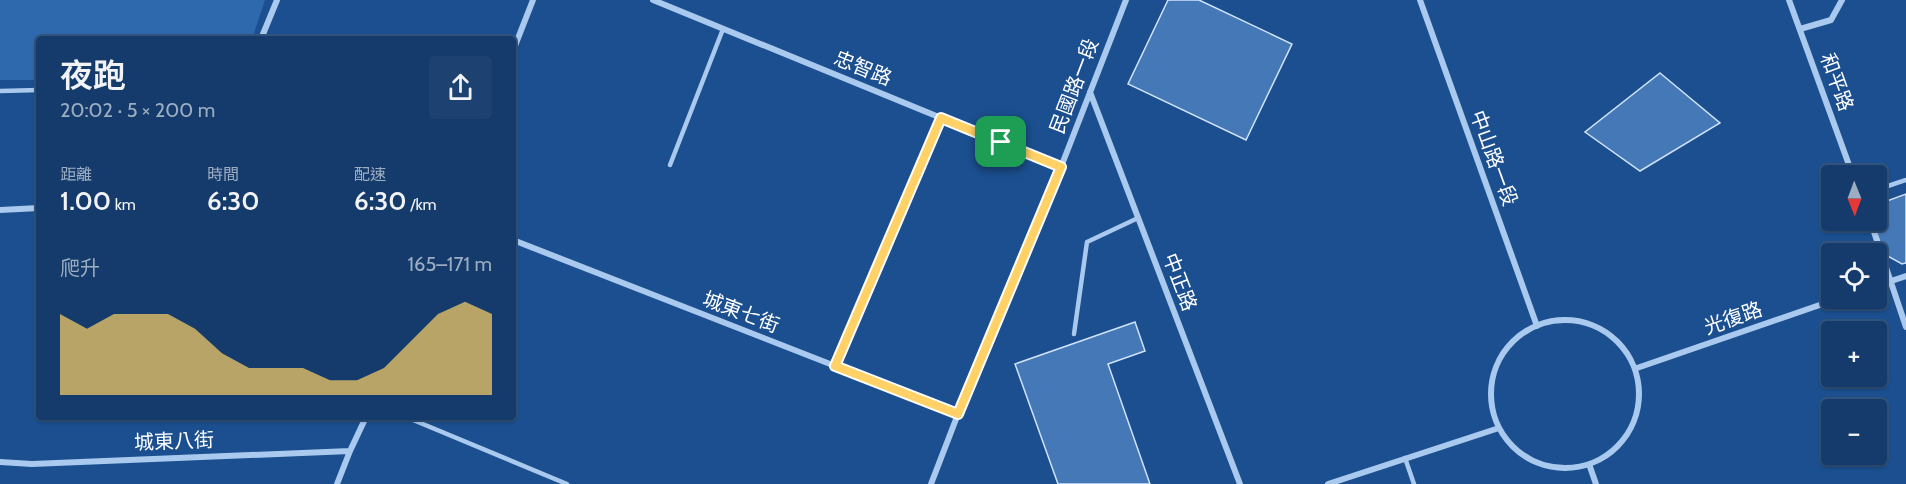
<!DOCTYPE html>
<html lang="zh-TW">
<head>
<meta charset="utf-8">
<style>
	body { margin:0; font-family:Cabin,"Noto Sans TC",sans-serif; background:#1d4271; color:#f1f3f6; height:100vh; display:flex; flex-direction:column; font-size:22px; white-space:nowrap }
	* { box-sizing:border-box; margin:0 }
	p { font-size:20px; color:#9dadc1 }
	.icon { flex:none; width:33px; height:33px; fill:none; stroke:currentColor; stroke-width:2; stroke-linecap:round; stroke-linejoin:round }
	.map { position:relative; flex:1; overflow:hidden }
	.panel { position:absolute; left:36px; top:36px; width:480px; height:384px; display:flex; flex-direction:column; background:#143b6b; border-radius:6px; box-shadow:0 2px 4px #0004,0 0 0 2px #33557e }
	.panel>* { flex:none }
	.needle { width:39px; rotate:179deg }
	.controls { position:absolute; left:1821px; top:165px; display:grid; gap:12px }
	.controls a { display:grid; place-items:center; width:66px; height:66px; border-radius:6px; background:#143b6b; box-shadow:0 2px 4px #0004,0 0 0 2px #33557e; font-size:30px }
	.pin { position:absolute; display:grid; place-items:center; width:51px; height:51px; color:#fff; margin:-26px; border-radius:12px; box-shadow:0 3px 9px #0006 }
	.round { display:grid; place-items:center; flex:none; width:63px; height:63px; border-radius:6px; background:#1d4271 }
	.overview { display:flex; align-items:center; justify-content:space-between; height:102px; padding:0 24px }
	h1 { font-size:33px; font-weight:600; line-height:45px }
	.metrics { display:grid; grid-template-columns:repeat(3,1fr); gap:9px; height:102px; padding:6px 24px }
	.metrics div { display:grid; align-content:center }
	.metrics b { font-size:26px; font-weight:600 }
	.metrics small { font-size:16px; font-weight:400 }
	.metrics p { font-size:16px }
	.chart { height:168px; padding:12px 24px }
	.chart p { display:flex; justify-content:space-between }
	.chart svg { width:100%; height:108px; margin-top:6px; fill:#ffd166; opacity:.7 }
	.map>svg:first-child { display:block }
	.green { fill:#2e69ad }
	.building { fill:#4478b7; stroke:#cfe3fa; stroke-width:1.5 }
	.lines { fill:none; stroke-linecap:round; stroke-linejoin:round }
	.service { stroke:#a9c9ee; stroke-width:4.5 }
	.minor { stroke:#a9c9ee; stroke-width:6 }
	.route-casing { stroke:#fff; stroke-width:12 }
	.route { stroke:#ffd166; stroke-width:8 }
	.labels { text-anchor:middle; stroke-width:5; stroke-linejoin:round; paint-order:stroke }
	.street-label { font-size:20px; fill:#fff; stroke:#1b4f8f }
</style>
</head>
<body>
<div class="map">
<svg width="1906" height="484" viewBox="0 0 1906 484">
	<rect width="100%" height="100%" fill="#1b4f8f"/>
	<path class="green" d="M 0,0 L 265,0 L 252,39 L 39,39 L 39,80 L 0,80 Z"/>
	<path class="building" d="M 1168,0 L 1199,0 L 1292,44 L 1246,140 L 1128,84 Z
		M 1660,73 L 1720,123 L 1640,171 L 1585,132 Z
		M 1906,194 L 1906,263 L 1902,264 L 1884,254 L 1872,220 L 1876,220 L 1876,205 Z
		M 1135,322 L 1145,351 L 1108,364 L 1150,484 L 1058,484 L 1015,364 Z"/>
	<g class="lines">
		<path class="service" d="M 0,91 L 39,90
			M 670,165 L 723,29
			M 1876,190 L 1906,180
			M 1074,334 L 1087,242 L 1138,218
			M 835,366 L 941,118
			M 406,417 L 567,484
			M 1405,458 L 1414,484"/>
		<path class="minor" d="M 653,0 L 1061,167
			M 1420,0 L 1537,326
			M 1789,0 L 1853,176
			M 1800,29 L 1831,20 L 1842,0
			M 261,39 L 277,0
			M 513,51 L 533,0
			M 1090,92 L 1240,484
			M 0,210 L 39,208
			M 1870,220 L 1906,327
			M 513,240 L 958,414
			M 1876,286 L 1906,276
			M1491 394a74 74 0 1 1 148 0a74 74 0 1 1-148 0Z
			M 1637,368 L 1840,298
			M 0,462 L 32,464 L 350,451
			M 1589,464 L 1596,484
			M 337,484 L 350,451 L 366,417
			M 931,484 L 958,414 L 1061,167 L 1126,0
			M 1328,484 L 1499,428"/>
	</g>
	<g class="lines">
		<g class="route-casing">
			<path id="route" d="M 941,118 L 1061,167 L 958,414 L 835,366 Z"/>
		</g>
		<use href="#route" class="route"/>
	</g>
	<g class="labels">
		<g class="street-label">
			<text transform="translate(863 68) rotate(22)" y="7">忠智路</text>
			<text transform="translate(1837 82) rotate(70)" y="7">和平路</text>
			<text transform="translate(1074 86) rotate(-69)" y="7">民國路一段</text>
			<text transform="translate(1494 158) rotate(70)" y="7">中山路一段</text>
			<text transform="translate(1180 282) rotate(69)" y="7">中正路</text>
			<text transform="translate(741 312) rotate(21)" y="7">城東七街</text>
			<text transform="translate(1733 318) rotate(-19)" y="7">光復路</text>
			<text transform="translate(174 441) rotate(-2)" y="7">城東八街</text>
		</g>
	</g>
</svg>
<div class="controls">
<a><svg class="needle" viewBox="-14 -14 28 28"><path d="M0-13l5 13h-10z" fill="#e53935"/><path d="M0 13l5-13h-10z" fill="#9dadc1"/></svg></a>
<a><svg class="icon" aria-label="locate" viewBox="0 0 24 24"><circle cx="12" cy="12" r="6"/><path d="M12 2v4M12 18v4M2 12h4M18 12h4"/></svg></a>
<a>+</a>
<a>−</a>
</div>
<div class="pin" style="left:1001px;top:142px;background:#1e9e55"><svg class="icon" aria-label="arrive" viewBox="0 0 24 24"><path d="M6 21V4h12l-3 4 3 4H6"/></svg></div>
<section class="panel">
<div class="overview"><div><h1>夜跑</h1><p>20:02 · 5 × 200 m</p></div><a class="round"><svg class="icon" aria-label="share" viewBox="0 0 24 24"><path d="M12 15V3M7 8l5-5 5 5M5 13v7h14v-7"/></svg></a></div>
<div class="metrics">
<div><p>距離</p><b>1.00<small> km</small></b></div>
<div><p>時間</p><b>6:30</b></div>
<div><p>配速</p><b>6:30<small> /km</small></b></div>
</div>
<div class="chart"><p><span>爬升</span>165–171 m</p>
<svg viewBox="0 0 160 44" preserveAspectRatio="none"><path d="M0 44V11L10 17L20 11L30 11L40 11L50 17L60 27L70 33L80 33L90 33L100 38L110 38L120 33L130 22L140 11L150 6L160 11V44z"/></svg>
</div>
</section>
</div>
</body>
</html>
